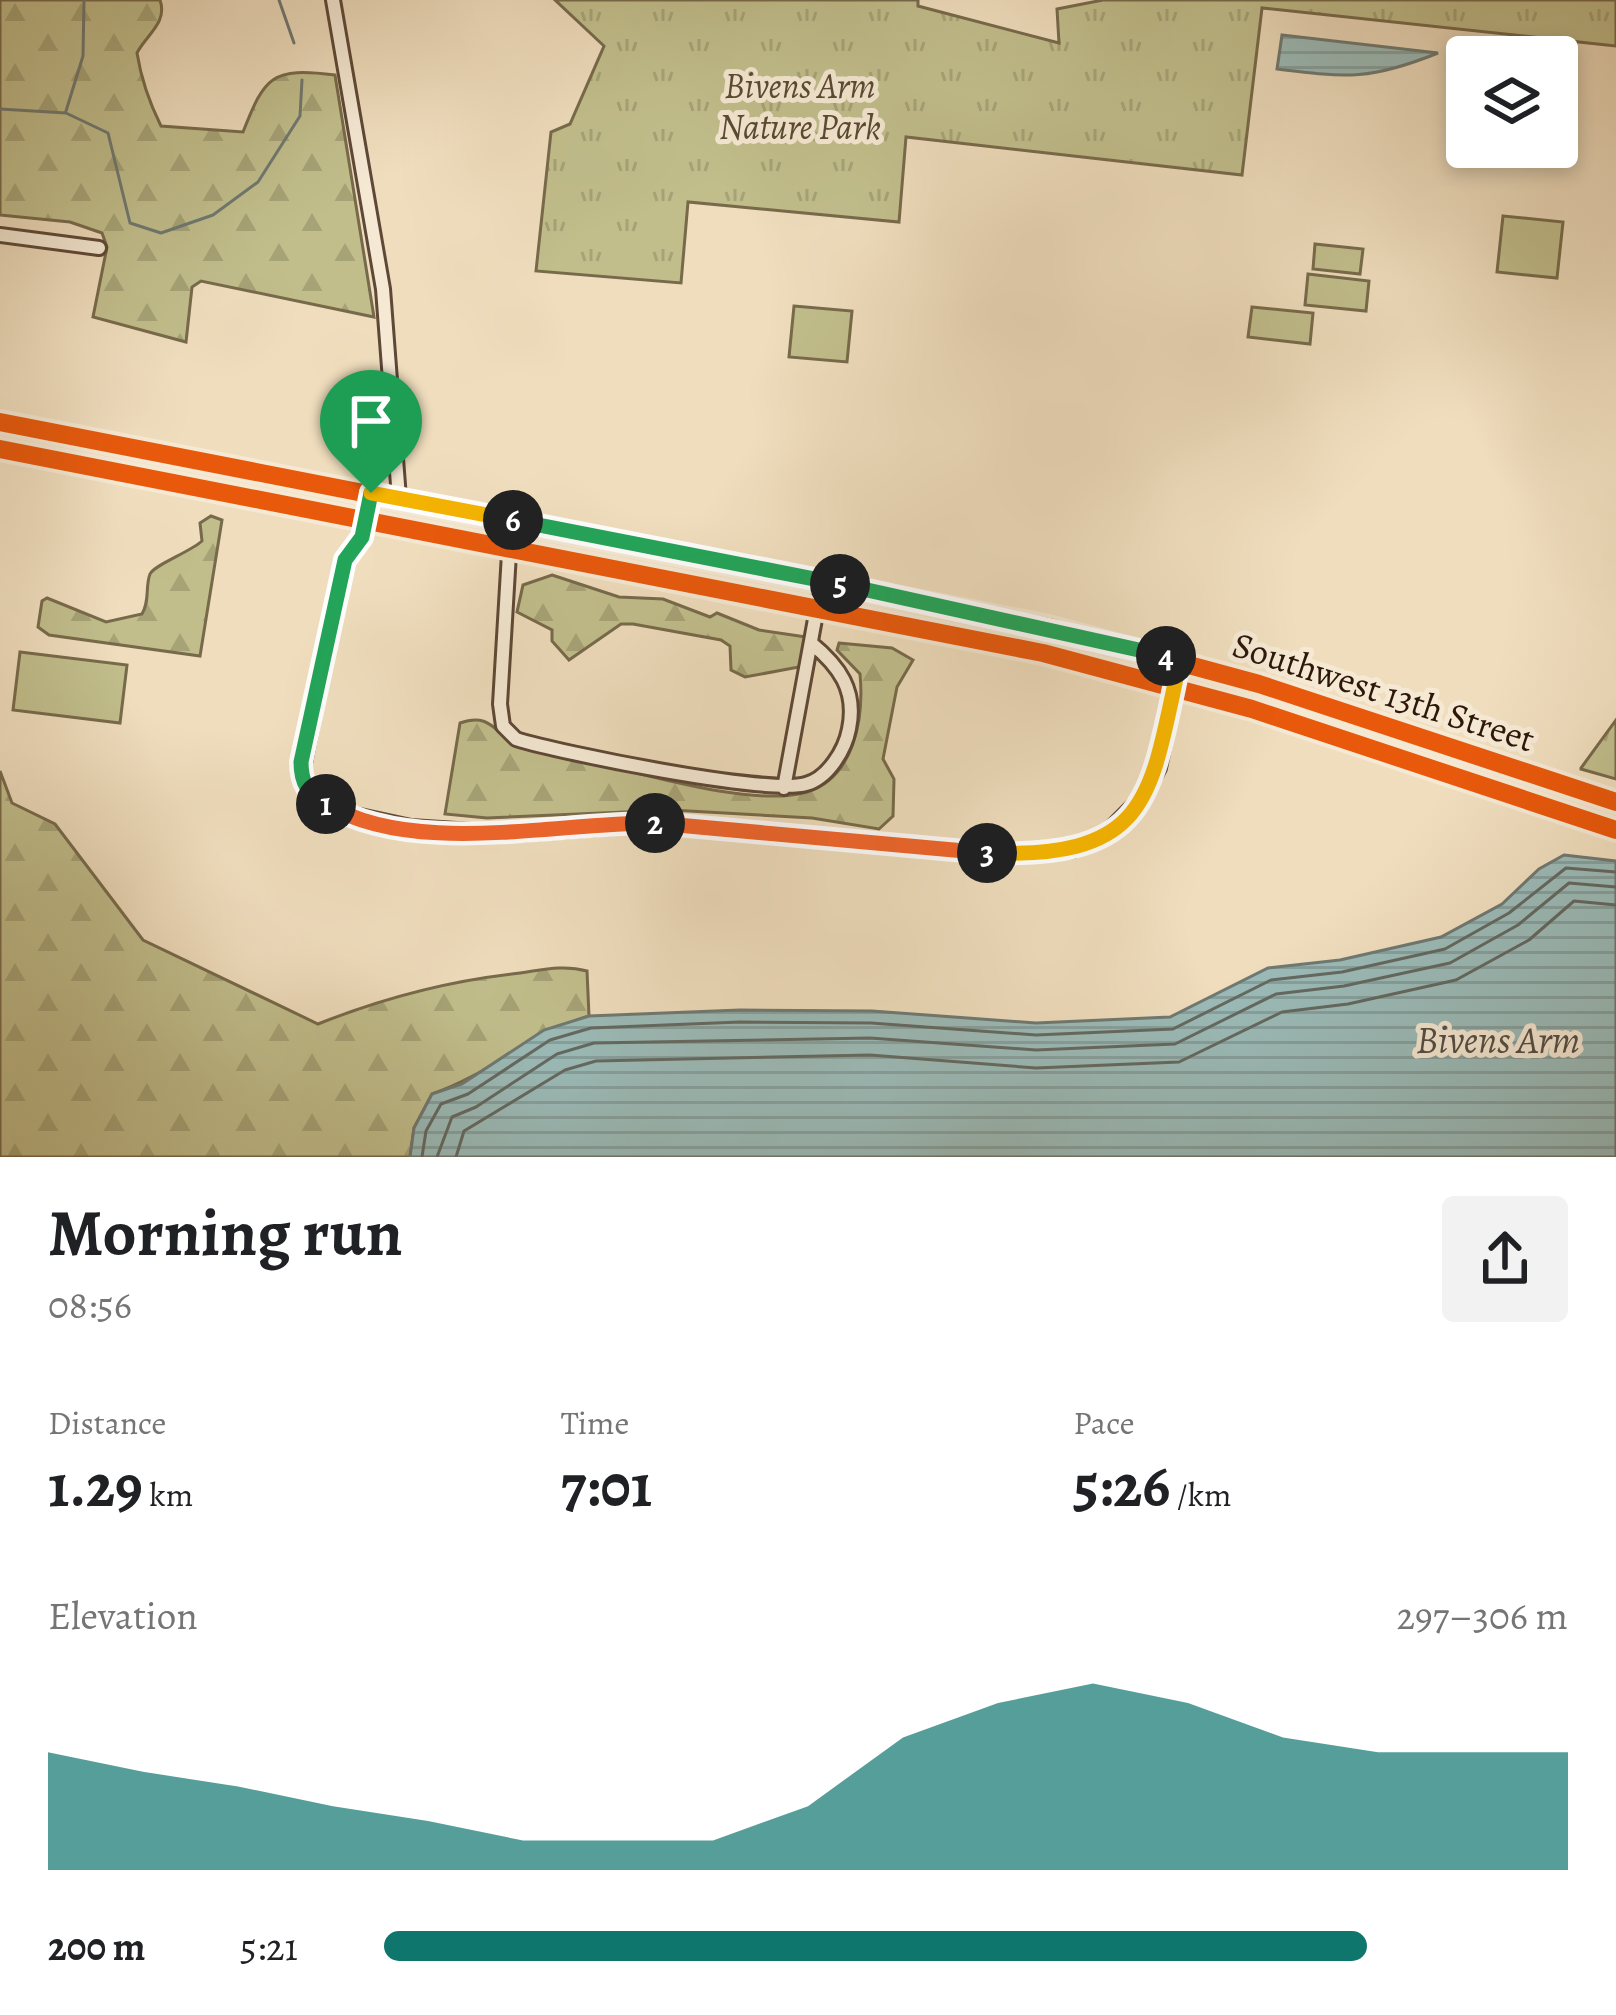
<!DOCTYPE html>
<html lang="en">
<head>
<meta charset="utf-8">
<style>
	body { margin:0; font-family:Alegreya,serif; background:#f2f2f2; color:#202124; height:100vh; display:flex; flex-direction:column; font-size:45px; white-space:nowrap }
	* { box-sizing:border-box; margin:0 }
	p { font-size:39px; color:#757577 }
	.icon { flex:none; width:66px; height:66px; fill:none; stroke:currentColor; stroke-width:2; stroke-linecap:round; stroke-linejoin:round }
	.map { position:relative; height:1157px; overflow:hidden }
	.drawer { display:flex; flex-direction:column; background:#fff; flex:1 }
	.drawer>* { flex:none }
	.controls { position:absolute; left:1446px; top:36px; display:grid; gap:24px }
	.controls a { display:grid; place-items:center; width:132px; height:132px; border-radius:12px; background:#fff; box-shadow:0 6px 18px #0003; font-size:60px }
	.pin { position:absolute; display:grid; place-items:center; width:102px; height:102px; color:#fff; margin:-123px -51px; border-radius:50% 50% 50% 0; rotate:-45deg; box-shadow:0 0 12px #0007 }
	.pin .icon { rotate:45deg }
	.km { position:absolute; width:60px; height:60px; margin:-30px; border-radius:50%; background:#222; color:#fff; font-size:33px; line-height:60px; text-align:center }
	.round { display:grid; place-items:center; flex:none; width:126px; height:126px; border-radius:12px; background:#f2f2f2 }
	.summary { display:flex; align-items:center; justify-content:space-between; height:204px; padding:0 48px }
	h1 { font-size:66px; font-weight:600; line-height:90px }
	.stats { display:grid; grid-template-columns:repeat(3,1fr); gap:18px; height:204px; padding:12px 48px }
	.stats div { display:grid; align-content:center }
	.stats b { font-size:60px; font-weight:600 }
	.stats small { font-size:33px; font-weight:400 }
	.stats p { font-size:33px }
	.chart { height:336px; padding:24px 48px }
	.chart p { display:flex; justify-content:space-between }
	.chart svg { width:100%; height:216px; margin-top:12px; fill:#0f766e; opacity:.7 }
	ul { padding:0 48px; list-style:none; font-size:39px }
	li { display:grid; grid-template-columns:192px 144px 1fr; align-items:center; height:90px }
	li i { height:30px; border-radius:15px; background:#0f766e }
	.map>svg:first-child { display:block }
	.green { fill:#c1be8c; stroke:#776a4b; stroke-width:3 }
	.forest { fill:url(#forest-firs); stroke:#776a4b; stroke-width:3 }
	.park { fill:url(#park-tufts); stroke:#776a4b; stroke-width:3 }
	.water { fill:url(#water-rules); stroke:#6f7972; stroke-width:3 }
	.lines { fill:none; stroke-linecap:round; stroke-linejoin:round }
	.shore { stroke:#646961; stroke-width:3 }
	.stream { stroke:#6f7972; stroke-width:3 }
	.minor-casing { stroke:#5e4837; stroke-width:18 }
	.primary-casing { stroke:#2d170a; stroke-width:24 }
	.minor { stroke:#f5e9d4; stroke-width:12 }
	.primary { stroke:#efddbd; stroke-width:18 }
	.cycleway-casing { stroke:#f5e9d4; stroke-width:26 }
	.cycleway { stroke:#e8590c; stroke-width:18 }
	.split-1-casing { stroke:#fff; stroke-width:24 }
	.split-2-casing { stroke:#fff; stroke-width:24 }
	.split-3-casing { stroke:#fff; stroke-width:24 }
	.split-4-casing { stroke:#fff; stroke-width:24 }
	.split-5-casing { stroke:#fff; stroke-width:24 }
	.split-6-casing { stroke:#fff; stroke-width:24 }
	.split-7-casing { stroke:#fff; stroke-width:24 }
	.split-1 { stroke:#22a559; stroke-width:15 }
	.split-2 { stroke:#f0652b; stroke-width:15 }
	.split-3 { stroke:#f0652b; stroke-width:15 }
	.split-4 { stroke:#f5b400; stroke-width:15 }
	.split-5 { stroke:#22a559; stroke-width:15 }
	.split-6 { stroke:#22a559; stroke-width:15 }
	.split-7 { stroke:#f5b400; stroke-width:15 }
	.labels { text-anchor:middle; stroke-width:10; stroke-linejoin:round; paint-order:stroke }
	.park-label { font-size:36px; font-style:italic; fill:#594931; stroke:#f5e9d4 }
	.street-label { font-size:36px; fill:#2d170a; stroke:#f5e9d4 }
	.water-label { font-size:39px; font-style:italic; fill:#545047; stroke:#f5e9d4 }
</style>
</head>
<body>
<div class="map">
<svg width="1616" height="1157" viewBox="0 0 1616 1157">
	<defs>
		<pattern id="forest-firs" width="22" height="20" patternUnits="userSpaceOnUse" patternTransform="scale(3)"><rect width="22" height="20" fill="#c1be8c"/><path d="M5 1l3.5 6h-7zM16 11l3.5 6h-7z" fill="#a6a377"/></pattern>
		<pattern id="park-tufts" width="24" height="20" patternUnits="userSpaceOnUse" patternTransform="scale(3)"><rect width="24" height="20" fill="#c1be8c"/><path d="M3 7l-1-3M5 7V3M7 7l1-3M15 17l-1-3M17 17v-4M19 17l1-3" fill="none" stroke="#a6a377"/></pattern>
		<pattern id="water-rules" width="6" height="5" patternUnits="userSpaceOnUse" patternTransform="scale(3)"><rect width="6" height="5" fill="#9bbbb8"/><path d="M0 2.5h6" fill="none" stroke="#86a09d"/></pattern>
	</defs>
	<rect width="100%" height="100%" fill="#efddbd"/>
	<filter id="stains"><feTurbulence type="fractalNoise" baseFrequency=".00167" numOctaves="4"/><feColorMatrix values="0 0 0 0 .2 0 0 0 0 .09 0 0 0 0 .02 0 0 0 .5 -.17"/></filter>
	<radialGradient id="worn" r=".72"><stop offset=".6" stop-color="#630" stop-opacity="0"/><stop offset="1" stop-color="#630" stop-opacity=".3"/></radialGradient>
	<path class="green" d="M 1503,216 L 1563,222 L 1557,278 L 1497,272 Z
		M 1315,244 L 1363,249 L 1360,274 L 1313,269 Z
		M 1308,274 L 1369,281 L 1366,311 L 1305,305 Z
		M 794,306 L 852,311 L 847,362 L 789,357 Z
		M 1252,307 L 1313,313 L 1310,344 L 1248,337 Z
		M 20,652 L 127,665 L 120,723 L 13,710 Z"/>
	<path class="forest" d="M 0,0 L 160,0 C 168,23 146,35 137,53 C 141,78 150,104 161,126 L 243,132 C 265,76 272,67 335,75 L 374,317 L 201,281 L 192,287 L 186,342 L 93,317 L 107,247 L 102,233 L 70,222 L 0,215 Z
		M 211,516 L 222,520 L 200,656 L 49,635 L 38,627 L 42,601 L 47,598 L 106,622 L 142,614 C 150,601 145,587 150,574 C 154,565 190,552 202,541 L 200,523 Z
		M 552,575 L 619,597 L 663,599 L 710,617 L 717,613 L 759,630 L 806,637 L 799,667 L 745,677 L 731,670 L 730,646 L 721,640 L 633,624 L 621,624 L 569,660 L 552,641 L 552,630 L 517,612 L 523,585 Z
		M 839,643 L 892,648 L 913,660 L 897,687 L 883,759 L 894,779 L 893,816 L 879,829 L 812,818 L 671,810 L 487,818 L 445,814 L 460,723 C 493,711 495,737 523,747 C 549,756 578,758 605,765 C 654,777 758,807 807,792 C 855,777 864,717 860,674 L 837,650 Z
		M 0,771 L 12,803 L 55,824 L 143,940 L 318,1024 C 383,998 443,982 512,974 C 539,971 561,964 587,971 L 589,1016 C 529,1034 491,1074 432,1094 L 414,1128 L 410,1157 L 0,1157 Z"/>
	<path class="park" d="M 555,0 L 918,0 L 918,6 L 1059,43 L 1057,9 L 1103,0 L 1616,0 L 1616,46 L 1262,8 L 1242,175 L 906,137 L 899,222 L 688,202 L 681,283 L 536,271 L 551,132 L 570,124 L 604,46 Z
		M 1616,720 L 1616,779 L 1581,769 L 1581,768 Z"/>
	<path class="water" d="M 1282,35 L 1438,53 C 1371,80 1348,78 1277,69 Z
		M 1564,855 L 1616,861 L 1616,1157 L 410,1157 L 414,1128 L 432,1094 L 462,1084 L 544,1030 L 589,1016 L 740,1010 L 872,1011 L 1036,1023 L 1170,1017 L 1268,968 L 1340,960 L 1441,937 L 1502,904 L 1539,869 Z"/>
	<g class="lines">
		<path class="shore" d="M 422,1157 L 426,1131 L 441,1104 L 468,1094 L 550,1040 L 591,1028 L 740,1022 L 871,1023 L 1036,1035 L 1173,1029 L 1271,980 L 1342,972 L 1445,949 L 1509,913 L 1566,868 L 1616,872
			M 437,1157 L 452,1117 L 476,1107 L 557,1054 L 594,1043 L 870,1038 L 1036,1050 L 1175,1044 L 1276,994 L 1344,986 L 1450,963 L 1518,925 L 1569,883 L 1616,887
			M 456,1157 L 464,1131 L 565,1070 L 596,1061 L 870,1055 L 1036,1068 L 1179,1062 L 1282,1012 L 1348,1004 L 1456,980 L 1529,940 L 1574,901 L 1616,905"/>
		<path class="stream" d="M 279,0 L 294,43
			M 0,109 L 66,113 L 108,133 L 130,223 L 161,233 L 213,215 L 258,182 L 300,116 L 302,80
			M 66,111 L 83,56 L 84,0"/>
		<g class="minor-casing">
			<path id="minor" d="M 333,0 L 383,289 L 399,498
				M 0,235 L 99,248
				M 371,493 L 362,537 L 345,560 L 301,778 L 312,796 L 337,811 L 411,827 L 516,834 L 665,823 L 981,853 L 1073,850 L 1101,838 L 1145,794 L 1159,768 L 1181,660
				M 511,520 L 500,704 L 503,726 L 516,739 C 560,753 769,795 806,784 C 828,778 845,750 849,729 C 857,690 839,666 811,643
				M 784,788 L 822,581"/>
		</g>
		<g class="primary-casing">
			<path id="primary" d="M 0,422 L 1049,627 L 1259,684 L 1616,802
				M 0,449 L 1043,653 L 1252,709 L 1616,830"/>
		</g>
		<use href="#minor" class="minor"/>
		<use href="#primary" class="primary"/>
		<g class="cycleway-casing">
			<path id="cycleway" d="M 0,422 L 1049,627 L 1259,684 L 1616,802
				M 0,449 L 1043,653 L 1252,709 L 1616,830"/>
		</g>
		<use href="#cycleway" class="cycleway"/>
	</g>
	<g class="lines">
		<g class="split-1-casing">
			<path id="split-1" d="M 326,804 C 308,794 301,783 301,762 L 345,560 L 362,537 L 371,493"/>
		</g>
		<g class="split-2-casing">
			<path id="split-2" d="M 326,804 C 414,857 558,822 655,823"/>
		</g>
		<g class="split-3-casing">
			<path id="split-3" d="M 655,823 L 987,853"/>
		</g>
		<g class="split-4-casing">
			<path id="split-4" d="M 987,853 C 1152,859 1150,796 1180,660 L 1166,656"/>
		</g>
		<g class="split-5-casing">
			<path id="split-5" d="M 840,584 L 1166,656"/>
		</g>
		<g class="split-6-casing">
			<path id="split-6" d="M 513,520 L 840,584"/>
		</g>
		<g class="split-7-casing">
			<path id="split-7" d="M 371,493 L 513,520"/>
		</g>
		<use href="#split-1" class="split-1"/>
		<use href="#split-2" class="split-2"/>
		<use href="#split-3" class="split-3"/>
		<use href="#split-4" class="split-4"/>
		<use href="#split-5" class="split-5"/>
		<use href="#split-6" class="split-6"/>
		<use href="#split-7" class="split-7"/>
	</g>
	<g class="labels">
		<g class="park-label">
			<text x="800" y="98">Bivens Arm<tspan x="800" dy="41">Nature Park</tspan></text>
		</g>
		<g class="street-label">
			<text transform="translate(1384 691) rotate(18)" y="13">Southwest 13th Street</text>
		</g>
		<g class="water-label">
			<text x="1498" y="1053">Bivens Arm</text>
		</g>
	</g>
	<rect width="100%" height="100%" filter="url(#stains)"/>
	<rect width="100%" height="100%" fill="url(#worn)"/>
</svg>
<div class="controls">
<a><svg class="icon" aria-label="layers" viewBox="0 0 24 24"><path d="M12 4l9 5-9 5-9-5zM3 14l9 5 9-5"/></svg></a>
</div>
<div class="pin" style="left:371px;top:493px;background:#1e9e55"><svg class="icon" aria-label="arrive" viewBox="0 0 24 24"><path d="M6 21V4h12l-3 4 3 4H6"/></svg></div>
<b class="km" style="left:326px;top:804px">1</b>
<b class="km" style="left:655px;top:823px">2</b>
<b class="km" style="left:987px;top:853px">3</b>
<b class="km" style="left:1166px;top:656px">4</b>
<b class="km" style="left:840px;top:584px">5</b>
<b class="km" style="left:513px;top:520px">6</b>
</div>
<section class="drawer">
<div class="summary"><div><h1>Morning run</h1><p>08:56</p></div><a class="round"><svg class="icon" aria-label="share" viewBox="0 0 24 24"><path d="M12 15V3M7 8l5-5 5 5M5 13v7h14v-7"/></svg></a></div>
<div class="stats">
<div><p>Distance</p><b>1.29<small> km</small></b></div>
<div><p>Time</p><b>7:01</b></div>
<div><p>Pace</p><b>5:26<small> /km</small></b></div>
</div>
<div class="chart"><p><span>Elevation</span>297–306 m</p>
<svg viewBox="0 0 160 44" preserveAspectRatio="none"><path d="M0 44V20L10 24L20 27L30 31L40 34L50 38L60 38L70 38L80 31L90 17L100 10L110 6L120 10L130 17L140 20L150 20L160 20V44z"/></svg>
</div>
<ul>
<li><b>200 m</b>5:21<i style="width:83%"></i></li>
</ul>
</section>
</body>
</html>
